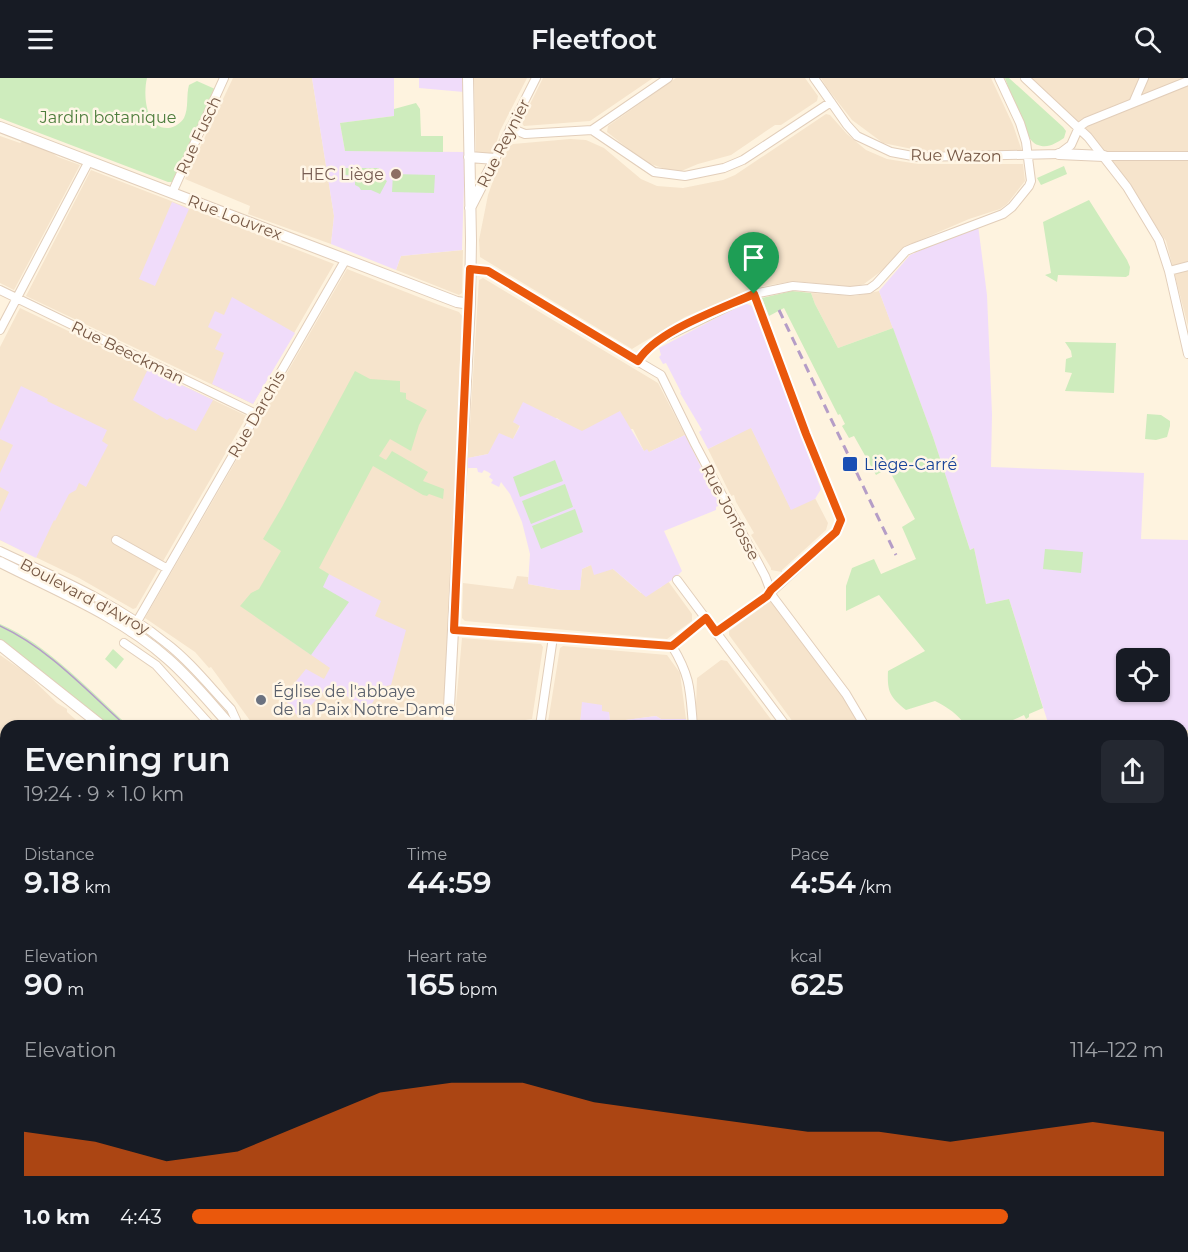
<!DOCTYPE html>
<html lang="en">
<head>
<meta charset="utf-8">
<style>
	body { margin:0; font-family:Montserrat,sans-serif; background:#242831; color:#f1f3f6; height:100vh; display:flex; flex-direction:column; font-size:22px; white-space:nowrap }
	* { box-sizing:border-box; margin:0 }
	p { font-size:20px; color:#9ea1a6 }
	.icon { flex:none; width:33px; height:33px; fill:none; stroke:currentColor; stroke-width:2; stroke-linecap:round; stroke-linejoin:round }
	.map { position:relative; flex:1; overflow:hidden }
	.sheet { position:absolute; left:0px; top:642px; width:1188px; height:532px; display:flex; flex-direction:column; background:#171b24; border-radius:18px 18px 0 0; box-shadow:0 2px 4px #0004 }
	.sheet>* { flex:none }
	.controls { position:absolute; left:1116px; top:570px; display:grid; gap:12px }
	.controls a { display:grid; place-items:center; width:54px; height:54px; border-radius:9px; background:#171b24; box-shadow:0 2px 4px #0004; font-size:30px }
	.pin { position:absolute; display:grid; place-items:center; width:51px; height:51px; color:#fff; margin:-62px -26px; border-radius:50% 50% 50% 0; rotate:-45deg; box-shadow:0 0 6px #0007 }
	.pin .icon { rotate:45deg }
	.round { display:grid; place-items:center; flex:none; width:63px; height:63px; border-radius:9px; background:#242831 }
	.summary { display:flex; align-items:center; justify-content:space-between; height:102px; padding:0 24px }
	h1 { font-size:33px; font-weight:600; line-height:45px }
	.stats { display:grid; grid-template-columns:repeat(3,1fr); gap:9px; height:102px; padding:6px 24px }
	.stats div { display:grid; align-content:center }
	.stats b { font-size:30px; font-weight:600 }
	.stats small { font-size:16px; font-weight:400 }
	.stats p { font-size:16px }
	.chart { height:168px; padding:12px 24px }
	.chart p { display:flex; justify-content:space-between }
	.chart svg { width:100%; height:108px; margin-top:6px; fill:#ea580c; opacity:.7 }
	ul { padding:0 24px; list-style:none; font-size:20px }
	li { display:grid; grid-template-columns:96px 72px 1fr; align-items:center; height:45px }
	li i { height:15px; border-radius:8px; background:#ea580c }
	header { display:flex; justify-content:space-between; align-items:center; height:78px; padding:0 24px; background:#171b24; font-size:27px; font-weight:600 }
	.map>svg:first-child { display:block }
	.residential { fill:#f6e4cc }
	.commercial { fill:#ffe0d2 }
	.education { fill:#f0dcfa; fill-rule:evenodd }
	.green { fill:#ceecbd }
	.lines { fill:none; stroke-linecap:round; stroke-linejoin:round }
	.minor-casing { stroke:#e2ceba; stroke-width:10 }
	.tertiary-casing { stroke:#e2ceba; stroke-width:12 }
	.minor { stroke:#fff; stroke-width:8 }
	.tertiary { stroke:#fff; stroke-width:10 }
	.tram { stroke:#b59dc7; stroke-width:1.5 }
	.rail { stroke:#b59dc7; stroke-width:3; stroke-dasharray:9 6; stroke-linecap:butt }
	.route-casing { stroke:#fff; stroke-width:12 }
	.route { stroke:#ea580c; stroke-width:8 }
	.education-dot { fill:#8d6e63; stroke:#fff6e7; stroke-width:2 }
	.transit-dot { fill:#1a4fb4; stroke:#fff6e7; stroke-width:2 }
	.worship-dot { fill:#6b7280; stroke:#fff6e7; stroke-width:2 }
	.labels { text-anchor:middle; stroke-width:5; stroke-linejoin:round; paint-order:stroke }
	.park-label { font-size:16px; fill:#4d7d3c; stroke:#fff6e7 }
	.street-label { font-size:16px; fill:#765845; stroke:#fff6e7 }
	.education-label { font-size:16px; fill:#785e54; stroke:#fff6e7; text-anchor:end }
	.transit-label { font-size:16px; fill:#164399; stroke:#fff6e7; text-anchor:start }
	.worship-label { font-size:16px; fill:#5b616d; stroke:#fff6e7; text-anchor:start }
</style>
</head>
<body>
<header><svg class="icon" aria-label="menu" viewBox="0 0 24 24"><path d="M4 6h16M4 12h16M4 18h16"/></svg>Fleetfoot<svg class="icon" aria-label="search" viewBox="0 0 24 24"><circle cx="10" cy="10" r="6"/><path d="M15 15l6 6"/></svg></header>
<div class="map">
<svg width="1188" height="1174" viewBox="0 0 1188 1174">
	<rect width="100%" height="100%" fill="#fef3df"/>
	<path class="residential" d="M 233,0 L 312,0 L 334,138 L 331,166 L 248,136 L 250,128 L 185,101 Z
		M 474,0 L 527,0 L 500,53 L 493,76 L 476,74 Z
		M 543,0 L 653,0 L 590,43 L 524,48 L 521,44 Z
		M 676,0 L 805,0 L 818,18 L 817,23 L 781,47 L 775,47 L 731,77 L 698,86 L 679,94 L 671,93 L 645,84 L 607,54 L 608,48 Z
		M 821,0 L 991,0 L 1013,47 L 1022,73 L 922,73 L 883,65 L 852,42 L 827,10 Z
		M 1029,0 L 1188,0 L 1188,248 L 1166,163 L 1110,80 Z
		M 826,36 L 830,37 L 847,56 L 866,72 L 887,81 L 918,86 L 1023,86 L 1025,103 L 1007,126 L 1000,131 L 969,141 L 904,169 L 884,191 L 864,206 L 853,209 L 793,203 L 754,210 L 685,239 L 632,271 L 480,179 L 479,162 L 488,117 L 498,89 L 510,68 L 513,66 L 570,61 L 586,62 L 604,70 L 641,101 L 657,108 L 683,110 L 723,102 L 735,97 Z
		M 0,58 L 20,65 L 23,63 L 46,71 L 58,79 L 80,87 L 14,212 L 0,205 Z
		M 91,92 L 334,186 L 253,326 L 26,218 Z
		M 463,172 L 462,215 L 459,217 L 396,192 L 401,178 Z
		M 347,191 L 439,227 L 459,234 L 462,238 L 447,582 L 442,648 L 254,648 L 211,589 L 209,590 L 195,574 L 145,540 Z
		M 483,200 L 658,305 L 685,357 L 649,374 L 644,373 L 633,351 L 582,354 L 564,345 L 557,340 L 513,344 L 520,347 L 513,361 L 488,376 L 468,380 L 478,216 L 479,202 Z
		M 879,213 L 893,250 L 838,270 L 815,226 L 811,215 L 855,218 Z
		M 20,230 L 247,338 L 136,530 L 133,531 L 79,500 L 0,462 L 0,269 Z
		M 751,349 L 791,431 L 815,420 L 828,445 L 826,452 L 782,492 L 782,494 L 771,492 L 771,490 L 751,457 L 754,455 L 736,424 L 734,417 L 731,418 L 708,371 Z
		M 591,487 L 613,491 L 641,515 L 660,510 L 668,503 L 692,536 L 692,543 L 667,561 L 465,543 L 462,540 L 463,505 L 513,511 L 517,498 L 528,499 L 528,506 L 560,512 L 580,511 L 582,491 Z
		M 769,524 L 773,524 L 833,603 L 861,648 L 796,648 L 729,557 L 729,553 Z
		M 462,560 L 541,566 L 543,569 L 532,641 L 518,643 L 510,648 L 454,648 Z
		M 563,568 L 667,577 L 680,595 L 686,641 L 661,641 L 656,638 L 610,644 L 609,635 L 582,631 L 580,646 L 576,648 L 555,648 L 548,644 L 560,570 Z
		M 0,577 L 26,595 L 57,625 L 67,631 L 67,634 L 83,648 L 6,648 L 6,696 L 0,692 Z
		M 721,582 L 727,583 L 776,648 L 698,648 L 696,629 L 697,600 Z
		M 1182,652 L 1188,652 L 1188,689 L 1182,688 Z
		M 1182,702 L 1188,702 L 1188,780 L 1182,780 Z
		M 1188,943 L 1188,1174 L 1125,1174 L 1126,1169 L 1182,1168 L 1182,958 Z
		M 997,1169 L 998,1168 L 1028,1169 L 1026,1174 L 995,1174 Z
		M 1031,1169 L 1116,1169 L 1114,1174 L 1029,1174 Z"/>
	<path class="commercial" d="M 6,783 L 6,933 L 0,933 L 0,785 Z
		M 112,1169 L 211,1169 L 212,1174 L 112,1174 Z
		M 254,1169 L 258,1170 L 257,1174 L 217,1174 L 217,1169 Z
		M 426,1169 L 426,1168 L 812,1169 L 811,1174 L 430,1174 L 426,1173 Z
		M 833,1169 L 833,1168 L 948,1169 L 945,1174 L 835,1174 Z"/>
	<path class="education" d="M 312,0 L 394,0 L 394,38 L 340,45 L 345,73 L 465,74 L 462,172 L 401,178 L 396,192 L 331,166 L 334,138 Z
		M 419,0 L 463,0 L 464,14 L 419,10 Z
		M 172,124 L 189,131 L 155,208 L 139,201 Z
		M 978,147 L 987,217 L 992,336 L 991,389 L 1144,395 L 1141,461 L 1188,462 L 1188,652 L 1182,652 L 1182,648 L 1049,648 L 1009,521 L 986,526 L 974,470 L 970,472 L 933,359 L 879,213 L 910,177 ZM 1126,580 L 1160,580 L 1160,614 L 1126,614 Z
		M 232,219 L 295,255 L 253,326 L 212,306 L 224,275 L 215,271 L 222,256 L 208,249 L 215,233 L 224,237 Z
		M 745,225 L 752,228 L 821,411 L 815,421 L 791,432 L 751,350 L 708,371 L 699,354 L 702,352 L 680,315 L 681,314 L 666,285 L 663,286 L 659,279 L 661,277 L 659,270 Z
		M 148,291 L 213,322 L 196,353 L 170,340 L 167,342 L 133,322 Z
		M 21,308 L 48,321 L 47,323 L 107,352 L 102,363 L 108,367 L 86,409 L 79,405 L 76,412 L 69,416 L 55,443 L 54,442 L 36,480 L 0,462 L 0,434 L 9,414 L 0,409 L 0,395 L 13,367 L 0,361 L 0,353 Z
		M 523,324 L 582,353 L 620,333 L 644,373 L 647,371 L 649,374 L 685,357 L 720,427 L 716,429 L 716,432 L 664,453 L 682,493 L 675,500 L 646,519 L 613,491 L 594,497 L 591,487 L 582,491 L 580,512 L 560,512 L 528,506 L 530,476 L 522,444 L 510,416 L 501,404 L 499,409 L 491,405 L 493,402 L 489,399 L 491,396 L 488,394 L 484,392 L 482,395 L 478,394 L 477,390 L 468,390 L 468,380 L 488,376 L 499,355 L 513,361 L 520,348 L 513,344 Z
		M 312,491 L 319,491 L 381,523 L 375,538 L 406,552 L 391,607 L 382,609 L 368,632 L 330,607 L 299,640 L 283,619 L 306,591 L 324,601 L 330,590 L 278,554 Z
		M 582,624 L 602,627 L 602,633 L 609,634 L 610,644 L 656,638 L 661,641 L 686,641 L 686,648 L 576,648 L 580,646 Z
		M 58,1169 L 94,1169 L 94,1174 L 58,1174 Z"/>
	<path class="green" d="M 0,0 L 147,0 C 143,16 145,52 169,50 C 175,49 181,45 184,40 C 189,30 186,17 189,7 L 197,3 L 215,11 L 172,104 L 168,104 L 0,40 Z
		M 1005,0 L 1009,0 L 1063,49 L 1066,53 L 1064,60 C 1056,65 1048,71 1038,67 C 1023,62 1011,15 1005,0 Z
		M 416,25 L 420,31 L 421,58 L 443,58 L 443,74 L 345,73 L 340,45 L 394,38 L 394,31 Z
		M 1064,88 L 1067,96 L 1041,107 L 1037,100 Z
		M 345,90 L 379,90 L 380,98 L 387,103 L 380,116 L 371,112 L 361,112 L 359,109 L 355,107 L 355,98 L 345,97 Z
		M 393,96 L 435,97 L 434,115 L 392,114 Z
		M 1089,122 L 1127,182 L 1130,189 L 1129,197 L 1126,199 L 1058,197 L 1057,204 L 1045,197 L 1051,195 L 1043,144 Z
		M 792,213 L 811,215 L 815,226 L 838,270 L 893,250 L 933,359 L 970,472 L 974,470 L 986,526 L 1009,521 L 1043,630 L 1029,636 L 1029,639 L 1026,641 L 1024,637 L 1013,642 L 1015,648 L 966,648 C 958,636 947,629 935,623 L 906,632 C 890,619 887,614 888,593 L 925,573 L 879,517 L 846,533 L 846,508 L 852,490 L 874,481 L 881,496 L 916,481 L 902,449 L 915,441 L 888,390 L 876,397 L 854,358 L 849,360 L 842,348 L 845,346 L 840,336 L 838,337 L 784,230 L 769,238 L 762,220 Z
		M 1065,264 L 1116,265 L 1114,315 L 1065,313 L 1072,295 L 1065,294 L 1066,281 L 1072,279 L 1071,273 Z
		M 355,293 L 370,301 L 400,303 L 400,314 L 406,315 L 406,321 L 427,332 L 419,347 L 411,373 L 390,361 L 379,378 L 386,382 L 392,373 L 428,394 L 423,403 L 444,411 L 443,421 L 429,416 L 427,418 L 423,417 L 373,388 L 319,490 L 329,496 L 323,509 L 349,524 L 311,577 L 240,528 L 251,515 L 259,511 L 281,473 L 263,461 L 282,429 Z
		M 1147,336 L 1161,337 L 1170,343 L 1170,348 L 1167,359 L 1156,362 L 1145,361 Z
		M 555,382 L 563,403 L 520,419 L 513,399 Z
		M 565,406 L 573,429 L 531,446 L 522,423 Z
		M 575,431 L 583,454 L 541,471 L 532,448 Z
		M 1045,471 L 1083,474 L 1081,495 L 1043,491 Z
		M 0,546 C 46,565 92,615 129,648 L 104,648 L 0,565 Z
		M 113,571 L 124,581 L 116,591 L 105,581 Z
		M 1185,800 L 1188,802 L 1188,823 L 1182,827 L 1182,801 Z
		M 0,960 L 5,960 L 0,1038 Z
		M 353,1169 L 396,1170 L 396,1174 L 352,1174 Z
		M 1031,1169 L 1031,1168 L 1066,1169 L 1065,1174 L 1029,1174 Z"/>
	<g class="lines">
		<g class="minor-casing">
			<path id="minor" d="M 814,0 L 847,47 L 857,58 L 891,74 L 918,79 L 1059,76 L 1071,67 L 1079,49
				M 1025,0 L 1088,59 L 1127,109 L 1159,162 L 1169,193 L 1188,276
				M 1134,23 L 1144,0
				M 1079,49 L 1086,44 L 1188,3
				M 510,50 L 525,56 L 592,52 L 654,94 L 685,98 L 724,90 L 743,82 L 831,24
				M 592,52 L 668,0
				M 1104,78 L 1188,78
				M 495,81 L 536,0
				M 172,115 L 224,0
				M 470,191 L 488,193 L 588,254 L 661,297 L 695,366 L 765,498 L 773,519 L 846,616 L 865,648
				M 1169,193 L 1188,188
				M 0,212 L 256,336
				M 0,252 L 89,83
				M 638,283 L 644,274 L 659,262 L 754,216 L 793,208 L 850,213 L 869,211 L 876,206 L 906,173 L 913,170 L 1003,136 L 1012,129 L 1029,108 L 1031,103 L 1026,64 L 1020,45 L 999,0
				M 116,462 L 166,490
				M 0,473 C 57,500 117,525 166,565 C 190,583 210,609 231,631 L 236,642 L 236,648
				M 677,502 L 786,648
				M 454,552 L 672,568
				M 131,554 L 346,181
				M 716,554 L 767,518 L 836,454 L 841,442 L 806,356 L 754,216
				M 124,565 L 156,587 L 211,648
				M 672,568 C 691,599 690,613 693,648
				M 672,568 L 706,540
				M 540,648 L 553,559
				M 1182,695 L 1188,696
				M 0,707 L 6,712
				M 0,758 L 6,737
				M 0,776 L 6,776
				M 1182,796 L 1188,797
				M 1182,840 L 1188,835
				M 104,1174 L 104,1168
				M 323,1174 L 325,1168
				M 819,1174 L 821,1168
				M 957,1174 L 959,1168
				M 982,1174 L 985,1168
				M 1117,1174 L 1118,1168"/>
		</g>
		<g class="tertiary-casing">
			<path id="tertiary" d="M 0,49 L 457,224 L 470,226
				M 1059,76 L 1104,78
				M 469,79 L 495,81 L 470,130
				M 0,484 C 57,513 120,538 168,581 C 191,601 211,626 231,648
				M 0,567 L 102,648
				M 448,648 L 470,226 L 471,162 L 468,0
				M 0,1136 L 6,1102
				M 0,1161 L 6,1147"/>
		</g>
		<use href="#minor" class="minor"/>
		<use href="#tertiary" class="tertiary"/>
		<path class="tram" d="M 0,548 C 48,570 87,613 126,648
			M 968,1174 L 970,1168"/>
		<path class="rail" d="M 779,232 L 896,477"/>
	</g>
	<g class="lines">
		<g class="route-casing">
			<path id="route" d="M 470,191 L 488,193 L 638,283 C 656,253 721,231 754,216 L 806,356 L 841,442 L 836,454 L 771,512 L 767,518 L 716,554 L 706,540 L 672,568 L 454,552 Z"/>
		</g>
		<use href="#route" class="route"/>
	</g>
	<circle class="education-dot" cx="396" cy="96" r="6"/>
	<rect class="transit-dot" x="842" y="378" width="16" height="16" rx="3"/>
	<circle class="worship-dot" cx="261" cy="622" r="6"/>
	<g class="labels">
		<g class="park-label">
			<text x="108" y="45">Jardin botanique</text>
		</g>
		<g class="street-label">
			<text transform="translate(198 57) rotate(-65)" y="6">Rue Fusch</text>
			<text transform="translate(503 65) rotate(-63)" y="6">Rue Reynier</text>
			<text transform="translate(956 77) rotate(1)" y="6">Rue Wazon</text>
			<text transform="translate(235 139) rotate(21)" y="6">Rue Louvrex</text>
			<text transform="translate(128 274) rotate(26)" y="6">Rue Beeckman</text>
			<text transform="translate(256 336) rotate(-60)" y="6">Rue Darchis</text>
			<text transform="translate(731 434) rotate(62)" y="6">Rue Jonfosse</text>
			<text transform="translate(85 518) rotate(28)" y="6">Boulevard d'Avroy</text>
		</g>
		<g class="education-label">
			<text x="384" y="102">HEC Liège</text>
		</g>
		<g class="transit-label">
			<text x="864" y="392">Liège-Carré</text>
		</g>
		<g class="worship-label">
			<text x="273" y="619">Église de l'abbaye<tspan x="273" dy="18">de la Paix Notre-Dame</tspan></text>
		</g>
	</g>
</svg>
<div class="controls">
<a><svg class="icon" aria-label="locate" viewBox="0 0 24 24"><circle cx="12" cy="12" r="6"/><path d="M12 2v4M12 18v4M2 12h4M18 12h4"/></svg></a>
</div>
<div class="pin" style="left:754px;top:216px;background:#1e9e55"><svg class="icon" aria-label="arrive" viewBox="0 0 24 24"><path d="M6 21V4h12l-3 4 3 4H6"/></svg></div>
<section class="sheet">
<div class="summary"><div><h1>Evening run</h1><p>19:24 · 9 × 1.0 km</p></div><a class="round"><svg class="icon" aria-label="share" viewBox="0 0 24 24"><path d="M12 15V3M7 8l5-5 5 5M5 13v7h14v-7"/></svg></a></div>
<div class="stats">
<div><p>Distance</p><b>9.18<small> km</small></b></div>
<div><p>Time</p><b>44:59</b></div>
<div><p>Pace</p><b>4:54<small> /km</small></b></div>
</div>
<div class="stats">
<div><p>Elevation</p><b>90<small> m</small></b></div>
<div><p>Heart rate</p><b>165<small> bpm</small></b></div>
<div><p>kcal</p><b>625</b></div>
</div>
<div class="chart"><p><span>Elevation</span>114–122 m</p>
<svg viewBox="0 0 160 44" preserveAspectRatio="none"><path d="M0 44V26L10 30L20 38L30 34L40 22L50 10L60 6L70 6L80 14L90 18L100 22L110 26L120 26L130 30L140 26L150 22L160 26V44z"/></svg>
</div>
<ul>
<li><b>1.0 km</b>4:43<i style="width:84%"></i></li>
</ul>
</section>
</div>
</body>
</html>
